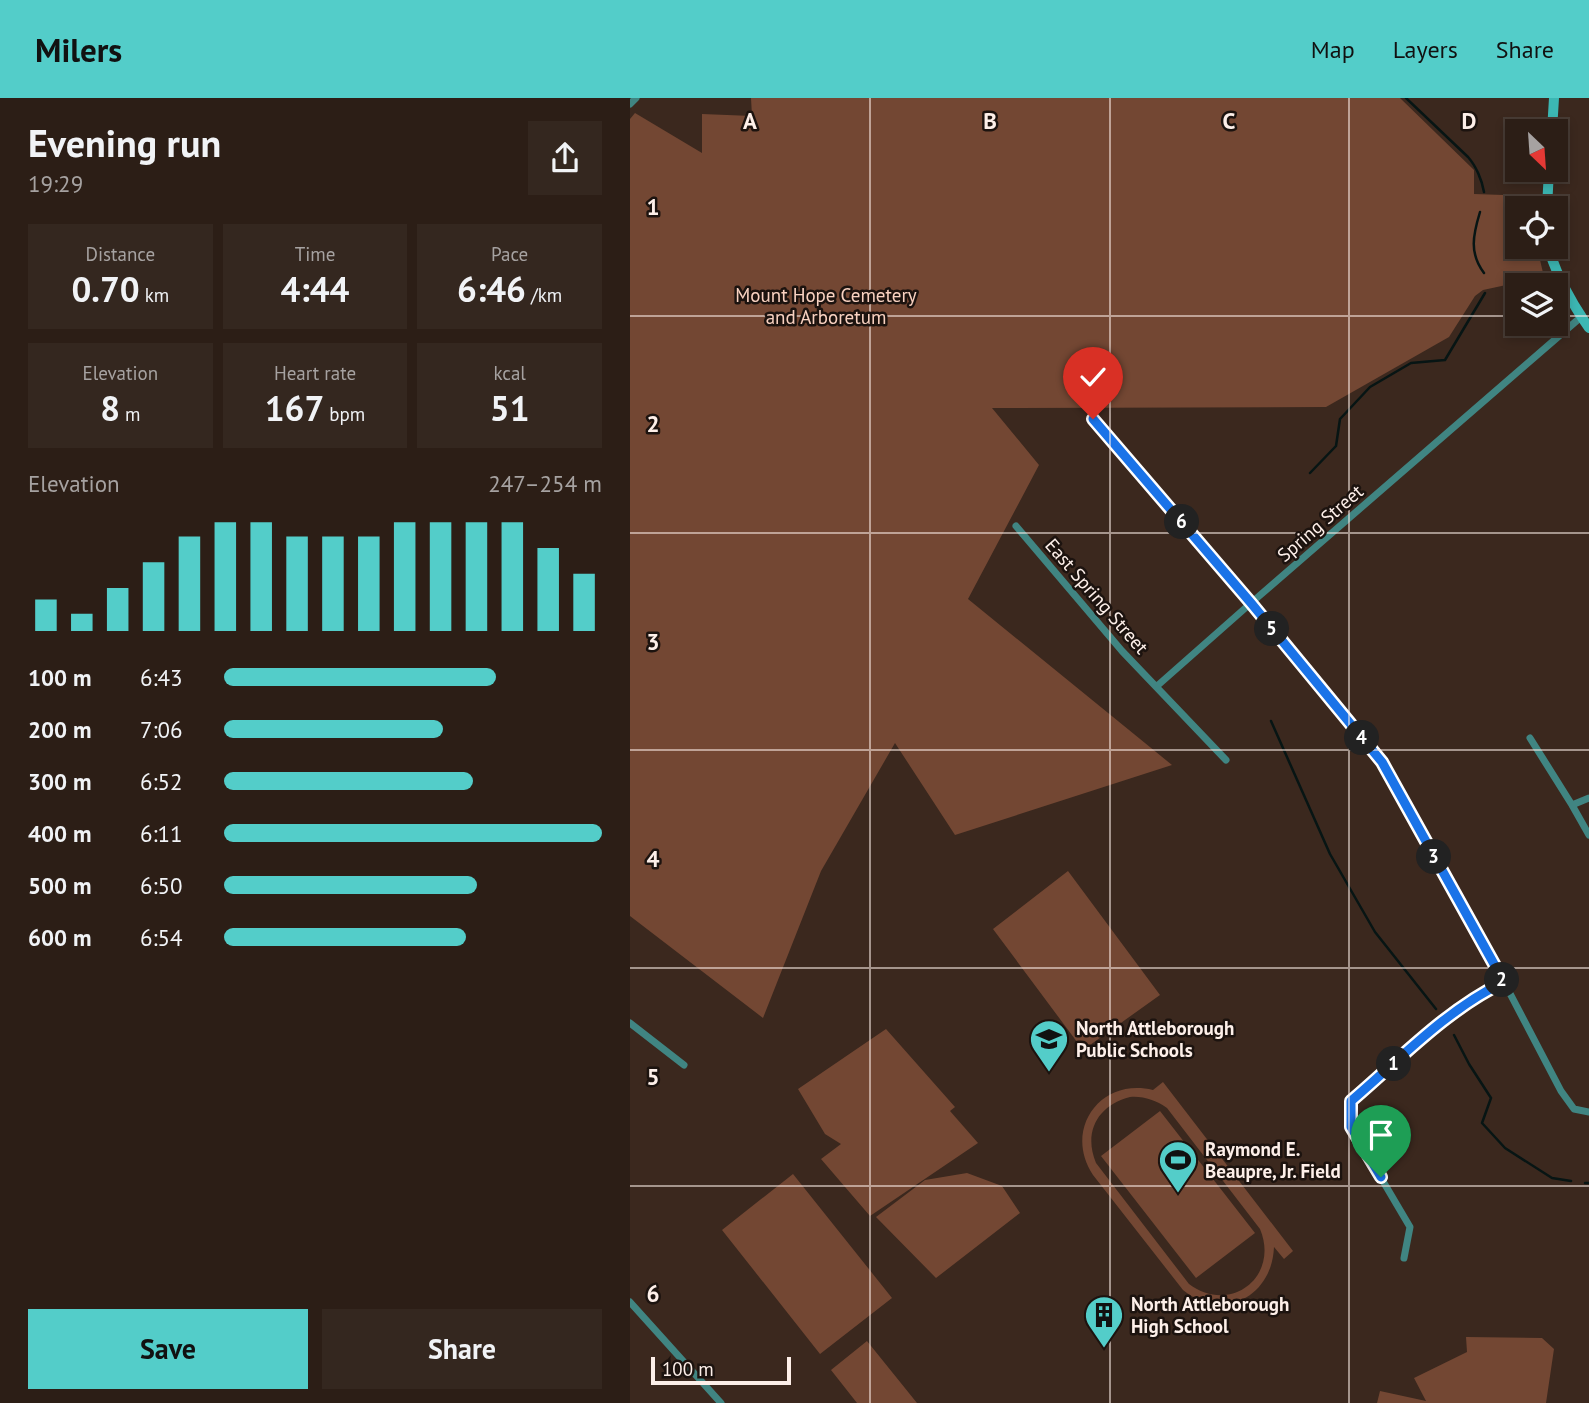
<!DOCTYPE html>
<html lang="en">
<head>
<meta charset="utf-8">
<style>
	body { margin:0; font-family:"PT Sans",sans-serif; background:#34271f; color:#f1f3f6; height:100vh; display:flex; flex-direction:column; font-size:26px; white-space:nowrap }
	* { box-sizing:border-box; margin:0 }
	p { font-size:23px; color:#a6a2a1 }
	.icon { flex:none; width:38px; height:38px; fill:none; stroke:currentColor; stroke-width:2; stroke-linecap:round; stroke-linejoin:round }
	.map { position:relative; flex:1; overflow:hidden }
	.sheet { display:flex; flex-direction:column; background:#2c1e16; width:630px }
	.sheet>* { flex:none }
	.needle { width:46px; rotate:155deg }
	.buttons { position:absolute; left:875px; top:21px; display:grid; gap:14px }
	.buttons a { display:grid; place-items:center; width:63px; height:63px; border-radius:0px; background:#2c1e16; box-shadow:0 4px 10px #0003,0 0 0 2px #483c35; font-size:35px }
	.scale { position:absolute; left:21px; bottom:18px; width:140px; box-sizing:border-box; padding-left:7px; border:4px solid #fdefe9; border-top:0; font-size:19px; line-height:24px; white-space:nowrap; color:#fdefe9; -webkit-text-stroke:5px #1c130f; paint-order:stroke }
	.pin { position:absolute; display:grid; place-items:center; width:60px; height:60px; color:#fff; margin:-72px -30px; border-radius:50% 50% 50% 0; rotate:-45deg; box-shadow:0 0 7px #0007 }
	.pin .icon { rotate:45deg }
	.km { position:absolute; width:35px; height:35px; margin:-18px; border-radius:50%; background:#222; color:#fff; font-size:19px; line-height:35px; text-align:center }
	.round { display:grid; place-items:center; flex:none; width:74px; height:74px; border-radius:0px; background:#34271f }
	.headline { display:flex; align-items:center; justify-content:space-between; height:119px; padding:0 28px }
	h1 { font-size:38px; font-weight:600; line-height:52px }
	.metrics { display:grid; grid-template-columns:repeat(3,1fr); gap:10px; height:119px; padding:7px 28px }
	.metrics div { display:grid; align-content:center; border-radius:0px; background:#34271f; text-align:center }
	.metrics b { font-size:35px; font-weight:600 }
	.metrics small { font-size:19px; font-weight:400 }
	.metrics p { font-size:19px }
	.chart { height:196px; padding:14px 28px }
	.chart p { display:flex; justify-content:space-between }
	.chart svg { width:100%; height:126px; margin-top:7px; stroke:#53cdc9; stroke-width:6 }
	.primary-button { display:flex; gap:14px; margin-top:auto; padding:14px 28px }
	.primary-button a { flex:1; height:80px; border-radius:0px; background:#53cdc9; color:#111; font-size:28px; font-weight:600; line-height:80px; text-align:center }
	.primary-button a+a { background:#34271f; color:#f1f3f6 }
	ul { padding:0 28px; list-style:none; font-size:23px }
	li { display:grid; grid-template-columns:112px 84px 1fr; align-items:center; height:52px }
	li i { height:18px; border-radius:9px; background:#53cdc9 }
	header { display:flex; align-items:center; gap:42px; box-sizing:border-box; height:98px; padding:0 35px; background:#53cdc9; color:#111 }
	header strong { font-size:33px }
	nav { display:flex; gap:38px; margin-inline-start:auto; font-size:24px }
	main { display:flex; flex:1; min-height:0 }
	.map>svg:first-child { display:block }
	.green { fill:#734733; fill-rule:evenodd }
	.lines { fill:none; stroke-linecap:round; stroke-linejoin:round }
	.stream { stroke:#071514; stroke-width:2.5 }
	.street { stroke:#408582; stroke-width:7 }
	.secondary { stroke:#3cb7b3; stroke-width:10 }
	.route-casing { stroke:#fff; stroke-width:14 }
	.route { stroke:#1a73e8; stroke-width:9 }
	.grid { fill:none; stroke:#fdefe9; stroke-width:2; stroke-opacity:0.55 }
	.labels { text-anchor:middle; stroke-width:5; stroke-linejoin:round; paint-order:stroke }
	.park-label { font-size:19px; fill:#f9d2c1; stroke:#1c130f }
	.street-label { font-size:19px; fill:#fdefe9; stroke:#1c130f }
	.poi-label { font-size:19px; font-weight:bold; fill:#fdefe9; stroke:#1c130f; text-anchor:start }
	.grid-label { font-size:23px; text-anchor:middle; font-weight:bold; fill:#fdefe9; stroke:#1c130f; stroke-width:5; stroke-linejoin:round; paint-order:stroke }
</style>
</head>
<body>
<header>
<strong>Milers</strong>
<nav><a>Map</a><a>Layers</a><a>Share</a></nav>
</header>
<main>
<section class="sheet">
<div class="headline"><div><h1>Evening run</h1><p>19:29</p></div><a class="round"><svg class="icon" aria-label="share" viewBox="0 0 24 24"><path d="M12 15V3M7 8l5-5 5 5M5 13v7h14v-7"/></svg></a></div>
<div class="metrics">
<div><p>Distance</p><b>0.70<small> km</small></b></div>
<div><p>Time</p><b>4:44</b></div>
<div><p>Pace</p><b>6:46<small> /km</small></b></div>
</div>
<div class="metrics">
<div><p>Elevation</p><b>8<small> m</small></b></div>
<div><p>Heart rate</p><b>167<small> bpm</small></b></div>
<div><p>kcal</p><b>51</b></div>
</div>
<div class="chart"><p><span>Elevation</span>247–254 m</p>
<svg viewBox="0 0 160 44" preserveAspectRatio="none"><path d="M5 44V33M15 44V38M25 44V29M35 44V20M45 44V11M55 44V6M65 44V6M75 44V11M85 44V11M95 44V11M105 44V6M115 44V6M125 44V6M135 44V6M145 44V15M155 44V24"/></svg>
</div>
<ul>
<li><b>100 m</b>6:43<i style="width:72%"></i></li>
<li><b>200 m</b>7:06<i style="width:58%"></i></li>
<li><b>300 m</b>6:52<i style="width:66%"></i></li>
<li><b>400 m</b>6:11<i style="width:100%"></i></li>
<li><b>500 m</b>6:50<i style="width:67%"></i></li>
<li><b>600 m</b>6:54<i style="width:64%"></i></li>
</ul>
<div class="primary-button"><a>Save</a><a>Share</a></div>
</section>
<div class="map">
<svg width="959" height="1305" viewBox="0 0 959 1305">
	<rect width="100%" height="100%" fill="#3b281e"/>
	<path class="green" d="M 121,0 L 770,0 L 844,72 L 844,96 L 908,98 L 907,110 L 887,110 L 887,149 L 907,149 L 914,179 L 853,192 L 845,198 L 819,239 L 696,309 L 362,310 L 409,367 L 338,501 L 542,667 L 325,737 L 265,645 L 191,773 L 133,920 L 0,818 L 0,21 L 5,15 L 72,55 L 72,16 L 122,18 Z
		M 438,773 L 530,897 L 453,952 L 363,831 Z
		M 256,931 L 325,1009 L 320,1013 L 348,1045 L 240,1118 L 191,1061 L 211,1046 L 195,1036 L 168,991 Z
		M 533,984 L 663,1153 L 654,1161 L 644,1149 C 642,1199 593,1224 553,1192 L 463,1077 C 433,1032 470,979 523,992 ZM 500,999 C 514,998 525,1002 537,1010 L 630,1131 C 650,1179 600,1217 559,1186 L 466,1065 C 453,1034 468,1007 500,999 Z
		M 530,1013 L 625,1135 L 566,1180 L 471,1058 Z
		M 337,1075 L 372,1088 L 390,1115 L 306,1180 L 246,1119 L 295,1082 Z
		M 163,1076 L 262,1200 L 190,1256 L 92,1132 Z
		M 836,1239 L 912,1240 L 924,1251 L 916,1305 L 747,1305 L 750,1293 L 796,1303 L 784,1280 L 837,1254 Z
		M 237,1243 L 287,1305 L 227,1305 L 201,1272 Z"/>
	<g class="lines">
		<path class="stream" d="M 776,0 L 838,59 C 846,68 852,82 854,94
			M 850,114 C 843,137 839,155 854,175
			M 680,375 L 706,348 L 710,321 L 740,289 L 781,265 L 815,262 L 855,195
			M 641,623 L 700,756 L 745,834 L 806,911
			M 824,937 L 839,966 L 861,1000 L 852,1025 L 875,1050 L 922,1080 L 941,1083
			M 955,1085 L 959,1085"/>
		<path class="street" d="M 0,6 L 6,0
			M 463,321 L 621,505 L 752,664 L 874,884 L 931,993 L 944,1011 L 959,1014
			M 386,428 L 492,553 L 596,662
			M 527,588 L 621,505 L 951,219
			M 900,640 L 942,707 L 959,737
			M 942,707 L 959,700
			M 0,925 L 54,967
			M 774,1160 L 780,1129 L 721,1029 L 721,1004 C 769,962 817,912 874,884
			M 0,1204 L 91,1305"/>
		<path class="secondary" d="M 922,33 L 924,0
			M 917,110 L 919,72
			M 918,149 C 927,179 941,204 959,230"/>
	</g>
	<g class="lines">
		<g class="route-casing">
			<path id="route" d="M 463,321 L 621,505 L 752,664 L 874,884 C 817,911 768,963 721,1003 L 721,1029 L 751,1079"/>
		</g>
		<use href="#route" class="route"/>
	</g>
	<path class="grid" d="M 240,0 L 240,1305M 480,0 L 480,1305M 719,0 L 719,1305M 0,218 L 887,218M 926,218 L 959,218M 0,435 L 959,435M 0,652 L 959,652M 0,870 L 959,870M 0,1088 L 959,1088"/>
	<defs>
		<g id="school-pin" transform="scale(2.0125)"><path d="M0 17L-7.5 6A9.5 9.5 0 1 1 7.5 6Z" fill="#53cdc9" stroke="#1c130f"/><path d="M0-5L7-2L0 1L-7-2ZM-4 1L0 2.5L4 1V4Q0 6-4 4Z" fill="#111"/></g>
		<g id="stadium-pin" transform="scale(2.0125)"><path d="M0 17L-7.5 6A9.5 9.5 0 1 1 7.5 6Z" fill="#53cdc9" stroke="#1c130f"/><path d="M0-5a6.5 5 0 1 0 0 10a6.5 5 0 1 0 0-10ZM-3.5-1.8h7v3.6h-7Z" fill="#111"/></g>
		<g id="building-pin" transform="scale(2.0125)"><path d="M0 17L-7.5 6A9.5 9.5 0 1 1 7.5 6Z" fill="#53cdc9" stroke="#1c130f"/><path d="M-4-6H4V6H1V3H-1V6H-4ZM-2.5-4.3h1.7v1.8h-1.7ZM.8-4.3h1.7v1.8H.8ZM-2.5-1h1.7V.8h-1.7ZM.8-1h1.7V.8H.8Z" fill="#111"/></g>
	</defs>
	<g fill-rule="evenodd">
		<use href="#school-pin" x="419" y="941"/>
		<use href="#stadium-pin" x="548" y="1062"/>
		<use href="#building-pin" x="474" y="1217"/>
	</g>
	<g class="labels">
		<g class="park-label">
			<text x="196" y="204">Mount Hope Cemetery<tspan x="196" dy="22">and Arboretum</tspan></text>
		</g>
		<g class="street-label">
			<text transform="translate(690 425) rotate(-41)" y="7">Spring Street</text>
			<text transform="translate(467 498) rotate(49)" y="7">East Spring Street</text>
		</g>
		<g class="poi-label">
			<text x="446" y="937">North Attleborough<tspan x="446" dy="22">Public Schools</tspan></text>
			<text x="575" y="1058">Raymond E.<tspan x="575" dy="22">Beaupre, Jr. Field</tspan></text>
			<text x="501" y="1213">North Attleborough<tspan x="501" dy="22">High School</tspan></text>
		</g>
	</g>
	<g class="grid-label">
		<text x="120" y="31">A</text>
		<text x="360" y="31">B</text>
		<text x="599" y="31">C</text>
		<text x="839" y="31">D</text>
		<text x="23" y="117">1</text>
		<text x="23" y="334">2</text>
		<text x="23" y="552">3</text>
		<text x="23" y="769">4</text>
		<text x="23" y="987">5</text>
		<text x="23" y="1204">6</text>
	</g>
</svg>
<div class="buttons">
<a><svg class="needle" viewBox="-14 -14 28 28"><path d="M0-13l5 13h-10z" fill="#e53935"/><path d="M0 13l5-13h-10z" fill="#a6a2a1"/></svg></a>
<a><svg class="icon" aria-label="locate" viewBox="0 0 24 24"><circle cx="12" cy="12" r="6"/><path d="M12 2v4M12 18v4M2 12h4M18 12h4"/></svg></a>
<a><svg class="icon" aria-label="layers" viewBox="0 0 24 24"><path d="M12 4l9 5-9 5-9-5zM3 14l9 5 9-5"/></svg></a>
</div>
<div class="scale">100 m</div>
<div class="pin" style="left:751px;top:1079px;background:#1e9e55"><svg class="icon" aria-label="arrive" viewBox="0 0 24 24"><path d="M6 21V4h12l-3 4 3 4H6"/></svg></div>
<div class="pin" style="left:463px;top:321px;background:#d93025"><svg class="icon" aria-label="check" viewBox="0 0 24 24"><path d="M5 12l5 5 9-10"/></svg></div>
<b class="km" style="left:764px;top:966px">1</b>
<b class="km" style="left:872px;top:882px">2</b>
<b class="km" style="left:804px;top:759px">3</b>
<b class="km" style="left:732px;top:640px">4</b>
<b class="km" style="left:642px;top:531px">5</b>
<b class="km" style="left:552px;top:424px">6</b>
</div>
</main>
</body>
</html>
